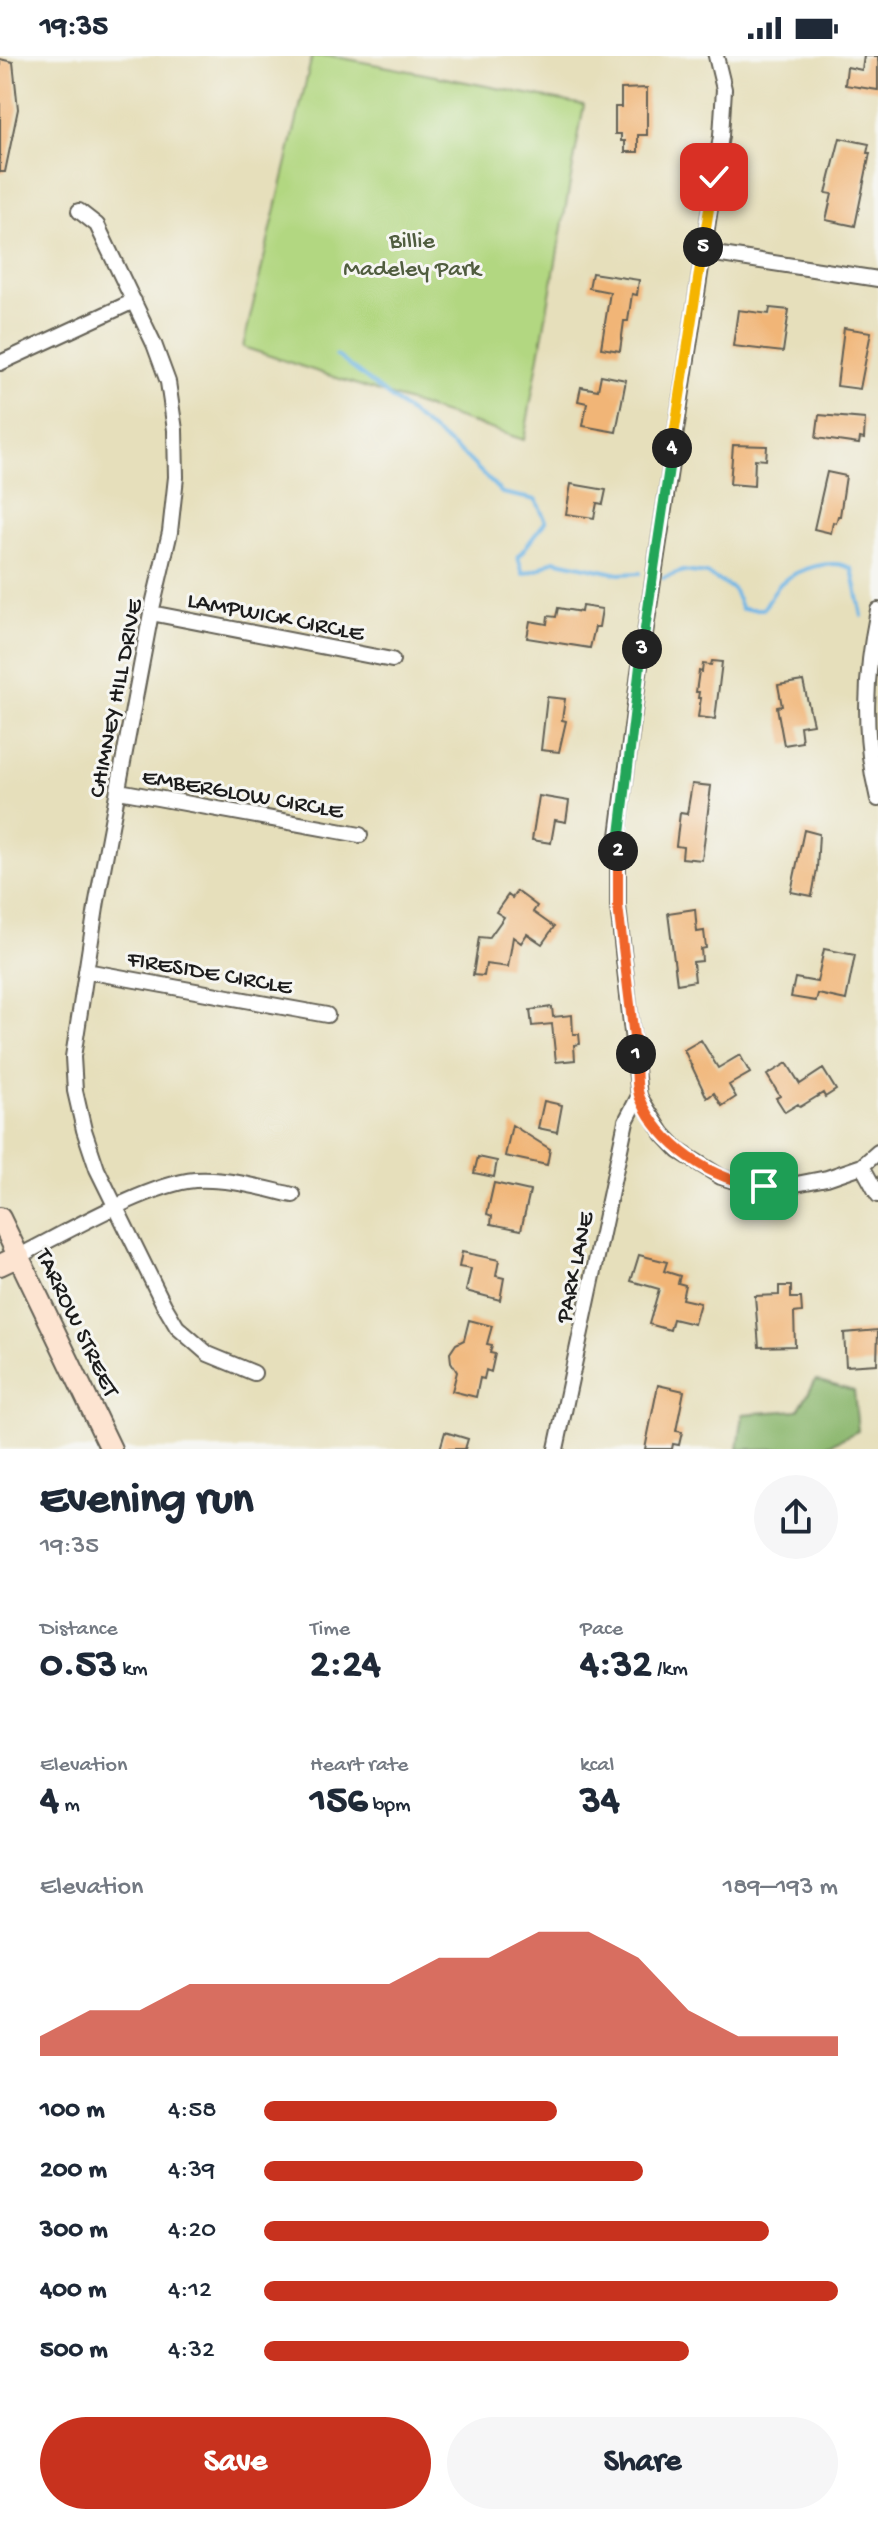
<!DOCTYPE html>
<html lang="en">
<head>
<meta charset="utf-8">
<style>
	body { margin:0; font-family:"Gochi Hand",sans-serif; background:#f6f6f7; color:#1f2937; height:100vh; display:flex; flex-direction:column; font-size:30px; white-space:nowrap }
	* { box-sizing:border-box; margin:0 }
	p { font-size:26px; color:#747a83 }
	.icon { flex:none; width:44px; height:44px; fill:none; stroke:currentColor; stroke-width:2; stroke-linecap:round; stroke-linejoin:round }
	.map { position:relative; height:1393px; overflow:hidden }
	.details { display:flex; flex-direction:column; background:#fff; flex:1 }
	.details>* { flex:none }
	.pin { position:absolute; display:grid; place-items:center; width:68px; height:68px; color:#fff; margin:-34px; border-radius:16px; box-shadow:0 4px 12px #0006 }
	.km { position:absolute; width:40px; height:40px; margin:-20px; border-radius:50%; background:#222; color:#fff; font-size:22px; line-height:40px; text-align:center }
	.round { display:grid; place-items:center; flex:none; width:84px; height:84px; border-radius:42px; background:#f6f6f7 }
	.head { display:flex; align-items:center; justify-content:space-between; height:136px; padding:0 40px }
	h1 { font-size:44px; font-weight:800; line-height:60px }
	.figures { display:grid; grid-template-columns:repeat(3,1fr); gap:12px; height:136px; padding:8px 40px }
	.figures div { display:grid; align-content:center }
	.figures b { font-size:40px; font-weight:800 }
	.figures small { font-size:22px; font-weight:400 }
	.figures p { font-size:22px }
	.chart { height:224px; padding:16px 40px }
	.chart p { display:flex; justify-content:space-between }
	.chart svg { width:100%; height:144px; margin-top:8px; fill:#c8321e; opacity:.7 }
	.primary-button { display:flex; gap:16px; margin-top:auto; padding:16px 40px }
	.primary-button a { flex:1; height:92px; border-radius:48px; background:#c8321e; color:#fff; font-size:32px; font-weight:800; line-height:92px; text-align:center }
	.primary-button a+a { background:#f6f6f7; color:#1f2937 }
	ul { padding:0 40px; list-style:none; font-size:26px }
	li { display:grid; grid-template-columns:128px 96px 1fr; align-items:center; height:60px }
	li i { height:20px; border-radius:10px; background:#c8321e }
	.status { display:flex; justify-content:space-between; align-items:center; height:56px; padding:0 40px; background:#fff; direction:ltr }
	.status svg { height:22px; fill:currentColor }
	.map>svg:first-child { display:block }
	.green { fill:#b2d781; stroke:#677a4e; stroke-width:2 }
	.forest { fill:#8db86f; stroke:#546a46; stroke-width:2 }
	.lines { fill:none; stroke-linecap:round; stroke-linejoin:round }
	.stream { stroke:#6eb6e6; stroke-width:4 }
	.building { fill:#f1b577 }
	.street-casing { stroke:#636054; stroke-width:18 }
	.secondary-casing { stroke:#636054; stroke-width:24 }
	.street { stroke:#fff; stroke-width:14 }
	.secondary { stroke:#fde4d1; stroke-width:20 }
	.split-1-casing { stroke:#fff; stroke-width:16 }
	.split-2-casing { stroke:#fff; stroke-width:16 }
	.split-3-casing { stroke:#fff; stroke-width:16 }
	.split-4-casing { stroke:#fff; stroke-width:16 }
	.split-5-casing { stroke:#fff; stroke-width:16 }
	.split-6-casing { stroke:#fff; stroke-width:16 }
	.split-1 { stroke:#f0652b; stroke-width:10 }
	.split-2 { stroke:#f0652b; stroke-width:10 }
	.split-3 { stroke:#22a559; stroke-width:10 }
	.split-4 { stroke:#22a559; stroke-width:10 }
	.split-5 { stroke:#f5b400; stroke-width:10 }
	.split-6 { stroke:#f5b400; stroke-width:10 }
	.labels { text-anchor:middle; stroke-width:6; stroke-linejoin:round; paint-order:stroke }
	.park-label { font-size:24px; fill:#505d3f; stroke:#f6f6f2 }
	.street-label { font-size:24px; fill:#1c1c1c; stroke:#f6f6f2 }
</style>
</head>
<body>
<div class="status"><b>19:35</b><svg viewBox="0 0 49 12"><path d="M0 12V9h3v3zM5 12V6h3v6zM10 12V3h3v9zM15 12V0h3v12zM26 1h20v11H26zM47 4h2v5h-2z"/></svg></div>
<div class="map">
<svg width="878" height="1393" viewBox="0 0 878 1393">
	<rect width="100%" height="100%" fill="#f6f6f2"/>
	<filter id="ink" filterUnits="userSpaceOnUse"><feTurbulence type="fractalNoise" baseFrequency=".0125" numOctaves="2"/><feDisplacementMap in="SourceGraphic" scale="16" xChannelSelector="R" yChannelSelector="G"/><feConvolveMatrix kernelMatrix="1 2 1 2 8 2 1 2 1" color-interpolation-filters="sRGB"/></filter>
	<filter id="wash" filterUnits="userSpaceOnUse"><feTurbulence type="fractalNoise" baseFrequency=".006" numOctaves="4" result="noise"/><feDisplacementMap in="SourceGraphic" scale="32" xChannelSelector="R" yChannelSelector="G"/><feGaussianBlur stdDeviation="1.8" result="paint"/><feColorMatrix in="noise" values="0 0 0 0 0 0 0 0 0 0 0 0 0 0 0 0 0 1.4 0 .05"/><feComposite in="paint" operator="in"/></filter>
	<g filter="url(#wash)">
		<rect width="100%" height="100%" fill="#e6dfbb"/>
		<path class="green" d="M 312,0 L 332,0 L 584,49 L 524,384 L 243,291 Z"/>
		<path class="forest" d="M 816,1324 L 854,1335 L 858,1375 L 820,1393 L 738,1393 L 743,1358 L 798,1354 Z"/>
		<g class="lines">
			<path class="stream" d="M 336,299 L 467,402 L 502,437 L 536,444 L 546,465 L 518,501 L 523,518 L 539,513 L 554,504 L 619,518 L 640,517
				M 663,522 L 683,515 L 707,518 L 733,533 L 742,553 L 763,553 C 769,545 774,534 781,527 C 797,513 834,501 852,513 L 862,560"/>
		</g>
		<g id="blocks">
			<path class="building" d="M 864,0 L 878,0 L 878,34 L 845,29 L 847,11 L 862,14 Z
				M 0,3 L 13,6 L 18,53 L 5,116 L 0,116 Z
				M 647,32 L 647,79 L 638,79 L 638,96 L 625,96 L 625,85 L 621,85 L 621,78 L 615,78 L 615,51 L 621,51 L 621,33 Z
				M 840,82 L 869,88 L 867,97 L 870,97 L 855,170 L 826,164 L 832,138 L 826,137 Z
				M 592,217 L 639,224 L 637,239 L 632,238 L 628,265 L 624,265 L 620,295 L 601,292 L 610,236 L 589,232 Z
				M 770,252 L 789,254 L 783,296 L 733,290 L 738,254 L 769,258 Z
				M 844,272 L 871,276 L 860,333 L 837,330 Z
				M 601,319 L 626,324 L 616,376 L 583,370 L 587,347 L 578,345 L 581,331 L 598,334 Z
				M 819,359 L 865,363 L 864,383 L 860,382 L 859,388 L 816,382 Z
				M 733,389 L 767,390 L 766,404 L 755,403 L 754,430 L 730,428 Z
				M 827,416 L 846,420 L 840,460 L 838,460 L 836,467 L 833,466 L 831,477 L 814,473 Z
				M 571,428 L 606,434 L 603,448 L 597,447 L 594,462 L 566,458 Z
				M 582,550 L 602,553 L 599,571 L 595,571 L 590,592 L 527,582 L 530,565 L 547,568 L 548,560 L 556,561 L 558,552 L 581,556 Z
				M 712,605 L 722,606 L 715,663 L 698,661 L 701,642 L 698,642 L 699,636 L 696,636 L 699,615 L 702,616 L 703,608 L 711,609 Z
				M 803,625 L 813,668 L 800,670 L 802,686 L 784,689 L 777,651 L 782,650 L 778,629 Z
				M 547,641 L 565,643 L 562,664 L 566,665 L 559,696 L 541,694 Z
				M 692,728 L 711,730 L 702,804 L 682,802 L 683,791 L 676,790 L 680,757 L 687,758 Z
				M 539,740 L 569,745 L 566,766 L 555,764 L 551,787 L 532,784 Z
				M 804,774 L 819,778 L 817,813 L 812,840 L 791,836 Z
				M 517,835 L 537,850 L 533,856 L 554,871 L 542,888 L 527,878 L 521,887 L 513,881 L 508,911 L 486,908 L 484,920 L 473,919 L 479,881 L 489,882 L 504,861 L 496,856 L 508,839 L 512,842 Z
				M 695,853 L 697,876 L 704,875 L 706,892 L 701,893 L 702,905 L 693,906 L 695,925 L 677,928 L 668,857 Z
				M 824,893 L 855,899 L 846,944 L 818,938 L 816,945 L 791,941 L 795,922 L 817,926 Z
				M 552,951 L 553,961 L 572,959 L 573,978 L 579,978 L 580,988 L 574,989 L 575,1004 L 556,1006 L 552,968 L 532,970 L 530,954 Z
				M 701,984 L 718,1012 L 740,999 L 750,1017 L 729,1029 L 736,1041 L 722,1050 L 714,1037 L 707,1042 L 684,994 Z
				M 787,1007 L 800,1028 L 823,1013 L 836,1034 L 825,1041 L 823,1037 L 800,1051 L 798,1048 L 785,1056 L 776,1042 L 780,1040 L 767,1019 Z
				M 544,1045 L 562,1049 L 557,1076 L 538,1072 Z
				M 512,1069 L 550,1093 L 547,1109 L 505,1100 Z
				M 478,1101 L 497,1105 L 494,1121 L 474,1117 Z
				M 494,1127 L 530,1135 L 521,1174 L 491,1168 L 492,1160 L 487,1158 Z
				M 462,1196 L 499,1204 L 496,1220 L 504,1222 L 500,1244 L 466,1235 L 471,1213 L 459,1211 Z
				M 639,1199 L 667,1206 L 664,1215 L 680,1220 L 678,1227 L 685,1229 L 682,1243 L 700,1247 L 694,1268 L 673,1263 L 670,1274 L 649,1268 L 659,1233 L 631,1225 Z
				M 779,1230 L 791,1230 L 791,1242 L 801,1242 L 802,1256 L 794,1257 L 795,1290 L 759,1291 L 755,1240 L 779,1239 Z
				M 469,1264 L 492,1270 L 487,1288 L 492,1289 L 490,1297 L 495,1298 L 491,1316 L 486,1314 L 484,1323 L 480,1322 L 476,1341 L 452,1335 L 457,1316 L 451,1306 L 450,1297 L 456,1288 L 464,1284 Z
				M 878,1274 L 877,1308 L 846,1310 L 844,1277 Z
				M 658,1329 L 684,1335 L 676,1375 L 682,1376 L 679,1389 L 673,1388 L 672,1393 L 645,1393 Z
				M 445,1376 L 468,1383 L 465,1393 L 440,1393 Z"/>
		</g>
	</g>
	<g filter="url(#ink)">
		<use href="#blocks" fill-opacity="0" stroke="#636054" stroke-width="2"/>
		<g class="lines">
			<g class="street-casing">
				<path id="street" d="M 716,0 L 724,33 L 721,80 L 639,617 L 618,780 L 618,850 L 639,1040 L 663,1078 L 679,1095 L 721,1121 L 734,1125 L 750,1129 L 786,1130 L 827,1122 L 862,1110 L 878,1096
					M 79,155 L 97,169 L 154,288 L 168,326 L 175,374 L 176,421 L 170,476 L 151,557 L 97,845 L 73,1001 L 75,1035 L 84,1074 L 97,1113 L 164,1249 L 177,1271 L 208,1298 L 254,1317
					M 702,196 L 878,223
					M 0,307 L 134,245
					M 878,554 C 865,618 862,679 878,743
					M 151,557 L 392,604
					M 119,735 L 360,779
					M 86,915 L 327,959
					M 862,1110 L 878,1139
					M 19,1200 C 63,1178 148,1128 195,1124 C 228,1122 262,1132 293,1139
					M 556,1393 L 626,1065 L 639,1040"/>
			</g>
			<g class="secondary-casing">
				<path id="secondary" d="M 0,1162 L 111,1393
					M 0,1209 L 19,1200"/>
			</g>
			<use href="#street" class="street"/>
			<use href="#secondary" class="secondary"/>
		</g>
	</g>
	<g class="lines" filter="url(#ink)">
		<g class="split-1-casing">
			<path id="split-1" d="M 636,998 C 637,1011 635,1030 640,1042 C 660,1089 713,1126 764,1130"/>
		</g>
		<g class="split-2-casing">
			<path id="split-2" d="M 618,795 L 618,850 L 636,998"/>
		</g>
		<g class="split-3-casing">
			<path id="split-3" d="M 618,795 L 642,593"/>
		</g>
		<g class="split-4-casing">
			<path id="split-4" d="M 642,593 L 672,392"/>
		</g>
		<g class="split-5-casing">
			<path id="split-5" d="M 672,392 L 703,191"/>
		</g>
		<g class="split-6-casing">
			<path id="split-6" d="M 703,191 L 714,121"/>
		</g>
		<use href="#split-1" class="split-1"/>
		<use href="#split-2" class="split-2"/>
		<use href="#split-3" class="split-3"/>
		<use href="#split-4" class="split-4"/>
		<use href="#split-5" class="split-5"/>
		<use href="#split-6" class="split-6"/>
	</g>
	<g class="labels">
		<g class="park-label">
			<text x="412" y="191">Billie<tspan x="412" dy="28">Madeley Park</tspan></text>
		</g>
		<g class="street-label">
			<text transform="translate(276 559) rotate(11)" y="8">LAMPWICK CIRCLE</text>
			<text transform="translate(114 642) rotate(-79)" y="8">CHIMNEY HILL DRIVE</text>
			<text transform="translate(243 736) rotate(10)" y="8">EMBERGLOW CIRCLE</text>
			<text transform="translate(210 915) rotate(10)" y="8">FIRESIDE CIRCLE</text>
			<text transform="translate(573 1211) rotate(-78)" y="8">PARK LANE</text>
			<text transform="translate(79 1266) rotate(64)" y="8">TARROW STREET</text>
		</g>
	</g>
</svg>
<div class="pin" style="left:764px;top:1130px;background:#1e9e55"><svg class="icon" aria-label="arrive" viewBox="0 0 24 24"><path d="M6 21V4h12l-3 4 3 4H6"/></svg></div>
<div class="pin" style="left:714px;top:121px;background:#d93025"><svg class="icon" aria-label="check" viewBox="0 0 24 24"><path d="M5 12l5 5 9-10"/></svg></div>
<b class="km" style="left:636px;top:998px">1</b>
<b class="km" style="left:618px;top:795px">2</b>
<b class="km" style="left:642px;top:593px">3</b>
<b class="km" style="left:672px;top:392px">4</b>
<b class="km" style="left:703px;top:191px">5</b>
</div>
<section class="details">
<div class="head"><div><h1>Evening run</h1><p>19:35</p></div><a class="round"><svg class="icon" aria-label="share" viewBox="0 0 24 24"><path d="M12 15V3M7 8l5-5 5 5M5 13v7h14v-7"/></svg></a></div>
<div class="figures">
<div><p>Distance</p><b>0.53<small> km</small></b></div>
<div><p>Time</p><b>2:24</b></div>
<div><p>Pace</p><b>4:32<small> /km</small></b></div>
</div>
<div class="figures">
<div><p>Elevation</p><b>4<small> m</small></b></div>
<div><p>Heart rate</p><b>156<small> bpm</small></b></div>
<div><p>kcal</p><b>34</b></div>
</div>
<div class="chart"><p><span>Elevation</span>189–193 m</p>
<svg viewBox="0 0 160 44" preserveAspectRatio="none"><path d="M0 44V38L10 30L20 30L30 22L40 22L50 22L60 22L70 22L80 14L90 14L100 6L110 6L120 14L130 30L140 38L150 38L160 38V44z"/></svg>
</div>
<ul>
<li><b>100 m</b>4:58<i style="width:51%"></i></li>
<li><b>200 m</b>4:39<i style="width:66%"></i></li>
<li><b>300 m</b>4:20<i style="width:88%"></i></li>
<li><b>400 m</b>4:12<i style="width:100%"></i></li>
<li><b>500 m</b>4:32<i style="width:74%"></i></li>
</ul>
<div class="primary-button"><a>Save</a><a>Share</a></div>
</section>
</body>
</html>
